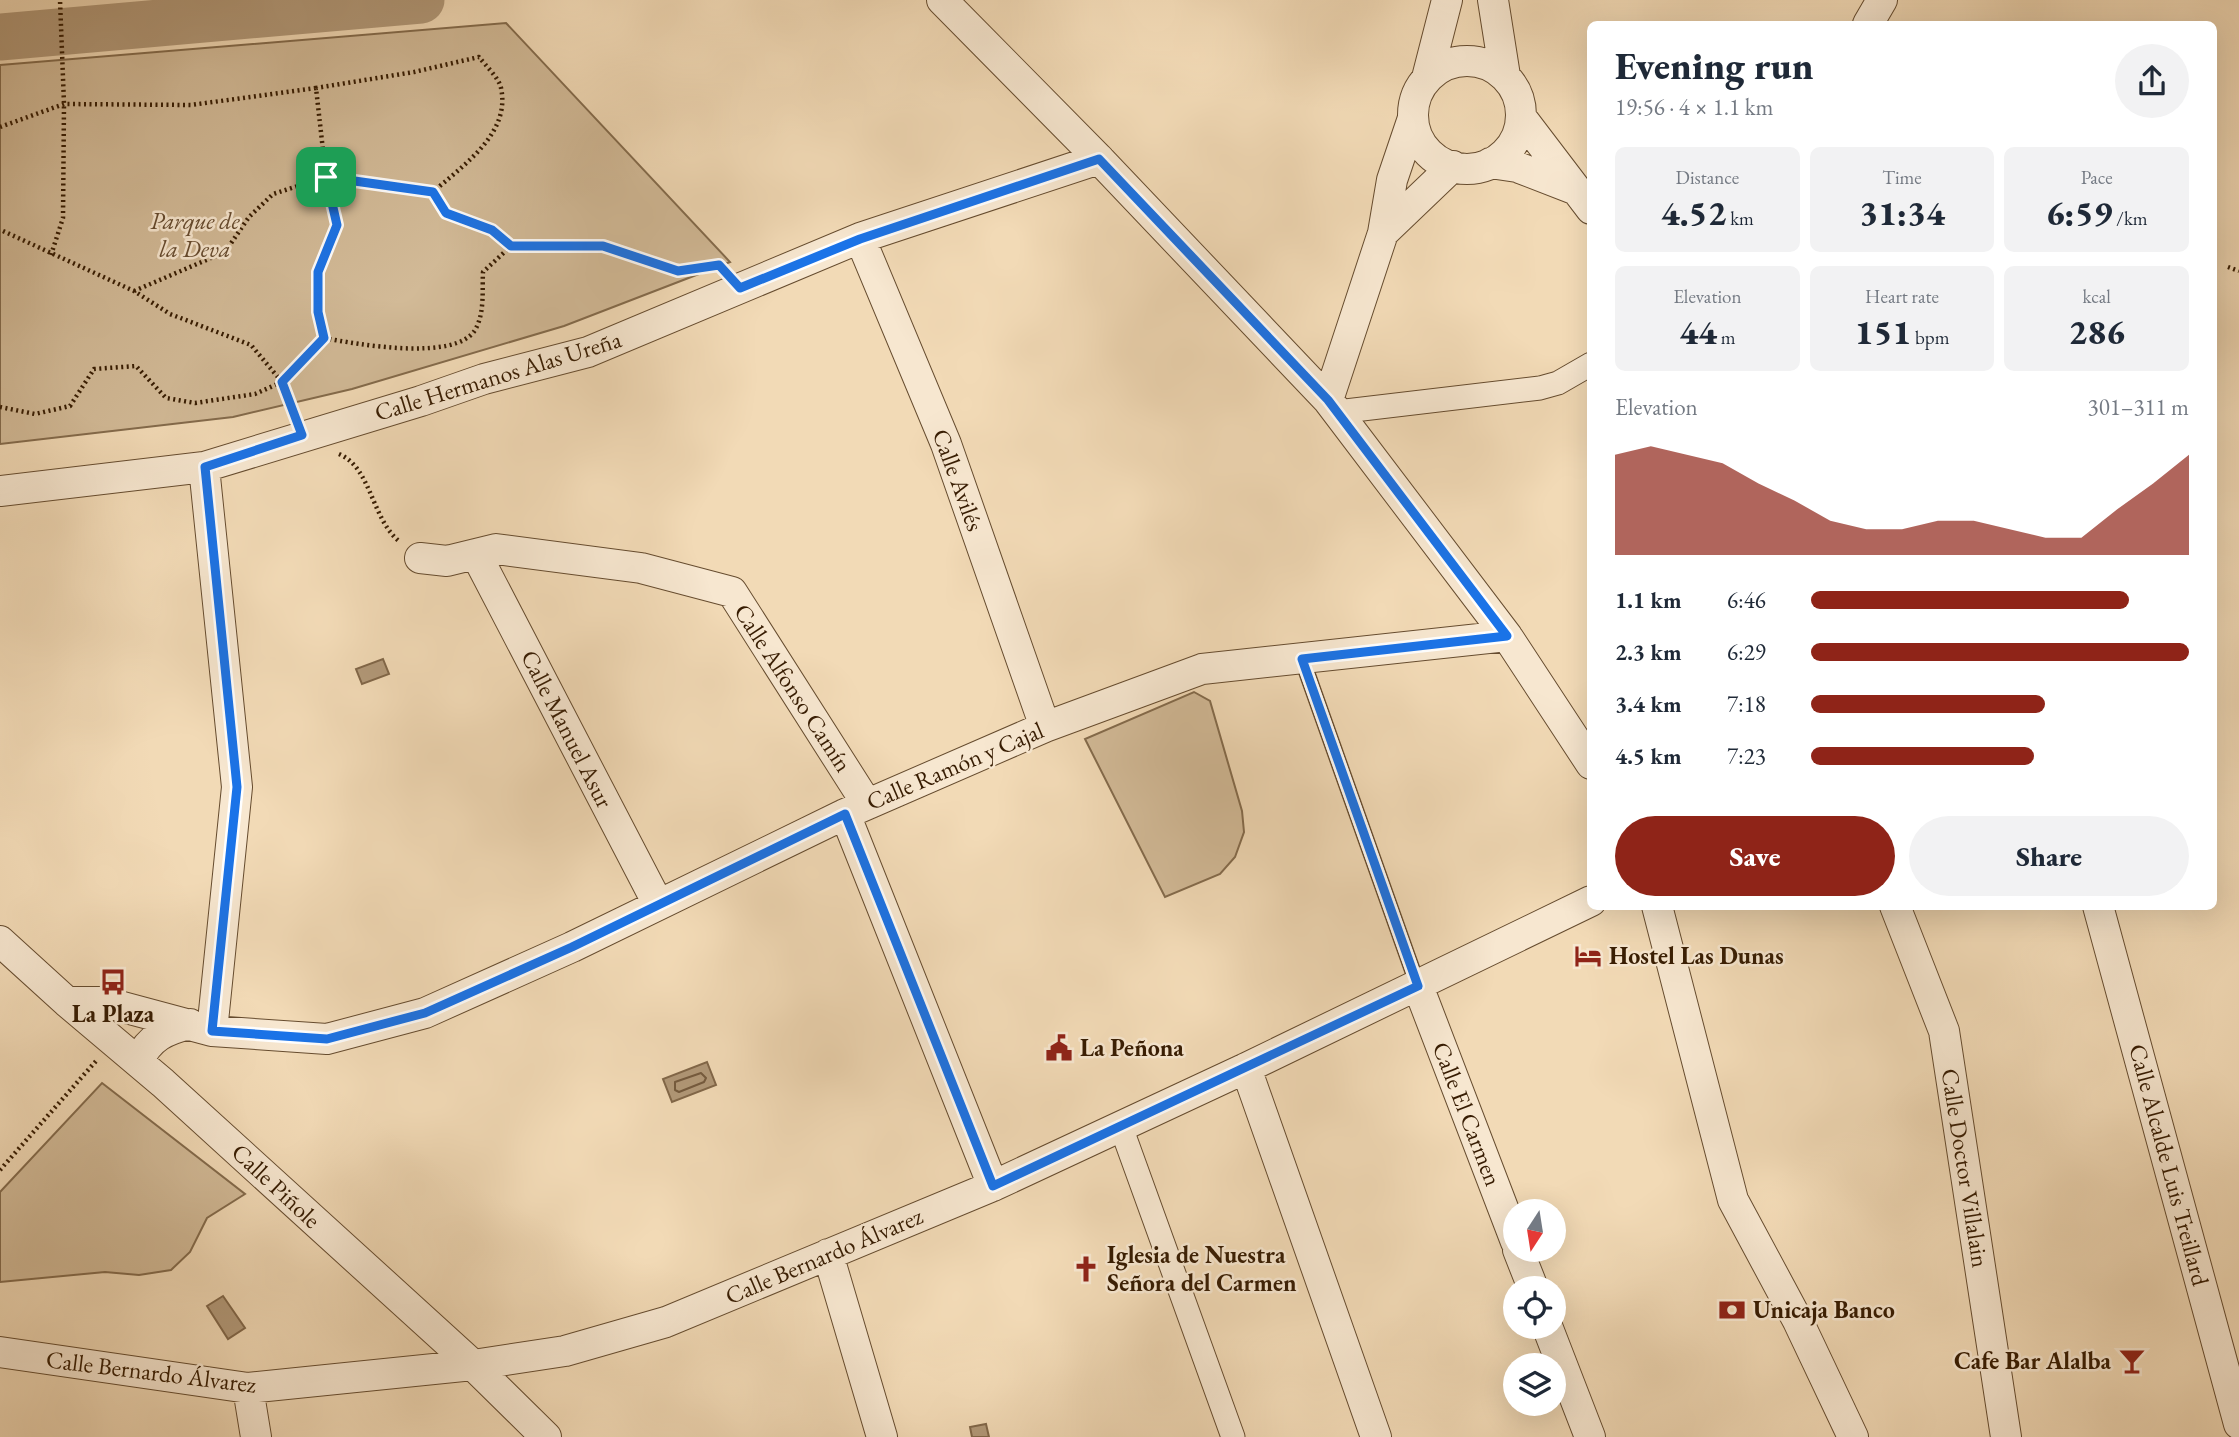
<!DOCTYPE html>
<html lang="en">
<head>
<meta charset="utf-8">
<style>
	body { margin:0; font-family:"EB Garamond",serif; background:#f2f2f3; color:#1f2937; height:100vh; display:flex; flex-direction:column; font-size:26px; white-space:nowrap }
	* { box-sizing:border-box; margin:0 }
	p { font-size:23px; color:#747a83 }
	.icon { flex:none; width:38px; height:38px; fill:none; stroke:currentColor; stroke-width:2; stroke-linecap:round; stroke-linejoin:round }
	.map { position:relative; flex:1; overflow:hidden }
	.panel { position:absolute; left:1587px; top:21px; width:630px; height:889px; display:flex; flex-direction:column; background:#fff; border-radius:10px; box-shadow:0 7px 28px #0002 }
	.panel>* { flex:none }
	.needle { width:46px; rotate:192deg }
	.buttons { position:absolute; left:1503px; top:1199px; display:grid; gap:14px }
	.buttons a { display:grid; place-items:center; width:63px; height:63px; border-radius:50%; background:#fff; box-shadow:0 7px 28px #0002; font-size:35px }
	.pin { position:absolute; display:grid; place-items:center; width:60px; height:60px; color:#fff; margin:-30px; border-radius:14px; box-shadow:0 4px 10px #0006 }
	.round { display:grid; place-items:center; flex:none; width:74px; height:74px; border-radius:37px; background:#f2f2f3 }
	.head { display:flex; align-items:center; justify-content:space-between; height:119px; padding:0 28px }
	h1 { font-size:38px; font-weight:800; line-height:52px }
	.stats { display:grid; grid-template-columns:repeat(3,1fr); gap:10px; height:119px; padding:7px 28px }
	.stats div { display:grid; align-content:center; border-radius:10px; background:#f2f2f3; text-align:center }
	.stats b { font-size:35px; font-weight:800 }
	.stats small { font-size:19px; font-weight:400 }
	.stats p { font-size:19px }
	.chart { height:196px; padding:14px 28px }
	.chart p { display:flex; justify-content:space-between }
	.chart svg { width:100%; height:126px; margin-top:7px; fill:#8f2418; opacity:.7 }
	.primary-button { display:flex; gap:14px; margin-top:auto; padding:14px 28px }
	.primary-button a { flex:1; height:80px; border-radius:42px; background:#8f2418; color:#fff; font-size:28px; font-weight:800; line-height:80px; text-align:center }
	.primary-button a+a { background:#f2f2f3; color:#1f2937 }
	ul { padding:0 28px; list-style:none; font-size:23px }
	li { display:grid; grid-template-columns:112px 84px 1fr; align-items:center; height:52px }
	li i { height:18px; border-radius:9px; background:#8f2418 }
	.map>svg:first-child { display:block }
	.green { fill:#d2ba97; stroke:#846b4c; stroke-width:2 }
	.water { fill:#b29979; stroke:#816749; stroke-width:2 }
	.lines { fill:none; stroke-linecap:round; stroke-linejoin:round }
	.shore { stroke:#745a3e; stroke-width:2 }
	.river { stroke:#b29979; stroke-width:47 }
	.service-casing { stroke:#664c2f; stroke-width:17 }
	.pedestrian-casing { stroke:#664c2f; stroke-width:25 }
	.minor-casing { stroke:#664c2f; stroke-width:32 }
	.path { stroke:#371c02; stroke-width:4.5; stroke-dasharray:2 3.5; stroke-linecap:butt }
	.service { stroke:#f7e7d0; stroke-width:14 }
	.pedestrian { stroke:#f7e7d0; stroke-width:23 }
	.minor { stroke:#f7e7d0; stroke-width:30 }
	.route-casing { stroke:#fff; stroke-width:14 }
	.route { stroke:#1a73e8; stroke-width:9 }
	.labels { text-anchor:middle; stroke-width:5; stroke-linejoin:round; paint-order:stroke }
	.park-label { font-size:24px; font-style:italic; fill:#664b2f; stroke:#f7e7d0 }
	.street-label { font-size:24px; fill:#371c02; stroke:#f7e7d0 }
	.poi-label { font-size:24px; font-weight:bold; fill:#371c02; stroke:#f7e7d0; text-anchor:start }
</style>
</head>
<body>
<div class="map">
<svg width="2239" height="1437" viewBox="0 0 2239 1437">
	<rect width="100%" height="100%" fill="#f2dab6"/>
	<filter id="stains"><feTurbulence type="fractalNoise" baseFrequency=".00286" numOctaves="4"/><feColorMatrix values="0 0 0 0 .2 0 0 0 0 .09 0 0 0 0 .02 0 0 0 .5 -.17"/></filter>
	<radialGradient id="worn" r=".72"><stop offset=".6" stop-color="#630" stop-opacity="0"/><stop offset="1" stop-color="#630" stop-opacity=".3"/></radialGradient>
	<path class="green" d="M 506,23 L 730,262 L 564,326 L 352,389 L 233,417 L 0,444 L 0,65 Z
		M 1194,692 L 1210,701 L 1242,811 L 1244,832 L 1235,857 L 1220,874 L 1165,897 L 1085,739 Z
		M 102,1083 L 245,1194 L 207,1218 L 190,1252 L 171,1270 L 139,1275 L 105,1272 L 0,1282 L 0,1192 Z"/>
	<path class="water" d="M 383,659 L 389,674 L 362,684 L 356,669 Z
		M 707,1062 L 716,1085 L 672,1102 L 663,1079 Z
		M 223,1296 L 245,1328 L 228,1339 L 207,1306 Z
		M 986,1424 L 989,1437 L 972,1437 L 970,1427 Z"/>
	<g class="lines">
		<path class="shore" d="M 701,1073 L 706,1078 L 704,1082 L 679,1092 L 675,1090 L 675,1082 Z"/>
		<path class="river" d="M 0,37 L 421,0"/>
		<g class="service-casing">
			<path id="service" d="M 1302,659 L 1418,986"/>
		</g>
		<g class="pedestrian-casing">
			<path id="pedestrian" d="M 1337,412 L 1540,388 L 1558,383 L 1591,364
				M 1121,1127 L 1233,1437"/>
		</g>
		<g class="minor-casing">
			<path id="minor" d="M 942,0 L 1099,159 L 1328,400 L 1507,636 L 1591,764
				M 1493,0 L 1505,76
				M 1868,24 L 1882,0
				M1413 115a54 54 0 1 1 108 0a54 54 0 1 1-108 0Z
				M 1427,78 L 1447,0
				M 1521,117 L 1591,209
				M 1490,163 L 1517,167 L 1574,189
				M 1383,233 L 1453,166
				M 860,238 L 946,444 L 1045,727
				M 1328,400 L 1383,233 L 1392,180 L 1413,118
				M 204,467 L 237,787 L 212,1031
				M 0,491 L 204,467 L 421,401 L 484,379 L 588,352 L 860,238 L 1099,159
				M 476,554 L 658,904
				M 420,558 L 447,561 L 496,549 L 641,568 L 732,592 L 867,804
				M 845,814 L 993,1186
				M 1657,906 L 1733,1200 L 1798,1321 L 1853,1437
				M 1895,906 L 1944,1031 L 2006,1437
				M 2098,906 L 2239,1424
				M 0,941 L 67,1002 L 163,1083 L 473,1365 L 546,1437
				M 1418,986 L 1516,1242
				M 67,1002 L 104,1002 L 212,1031 L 327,1039 L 425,1013 L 572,947 L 845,814 L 1045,727 L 1202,669 L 1507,636
				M 138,1061 C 150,1037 165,1030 190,1024
				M 1246,1068 L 1376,1437
				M 1518,1250 L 1533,1288
				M 828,1254 L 882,1437
				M 1547,1326 L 1590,1437
				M 0,1352 L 248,1388 L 473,1365 L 565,1351 L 666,1322 L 993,1186 L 1246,1068 L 1591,901
				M 248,1388 L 256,1437"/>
		</g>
		<path class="path" d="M 0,127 L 64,104 L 191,105 L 316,88
			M 3,231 L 134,291 L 170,314 L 251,345 L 282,382 L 293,411
			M 51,255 L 63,218 L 64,104 L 60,0
			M 2228,267 L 2239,271
			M 134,291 L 225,252 L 249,217 L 273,194 L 326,177 L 433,192
			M 324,338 C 356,344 455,362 475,330 C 485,313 482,290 483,272 L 511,246
			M 0,407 L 35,414 L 70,406 L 94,369 L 136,366 L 166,398 L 195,403 L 255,394 L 282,382 L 324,338 L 318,312 L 318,272 L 337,225 L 326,177 L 316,88 L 414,72 L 479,57 C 485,65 499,78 501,88 C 511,134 462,166 433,192 L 446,213 L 492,230 L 511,246 L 603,246 L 678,271 L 719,265
			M 339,454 C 372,468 371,519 400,542
			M 0,1170 L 96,1061"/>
		<use href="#service" class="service"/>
		<use href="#pedestrian" class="pedestrian"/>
		<use href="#minor" class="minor"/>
	</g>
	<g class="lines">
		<g class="route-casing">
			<path id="route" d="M 1099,159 L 1328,400 L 1507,636 L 1302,659 L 1418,986 L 993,1186 L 845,814 L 572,947 L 425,1013 L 327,1039 L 212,1031 L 237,787 L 205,467 L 302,435 L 282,382 L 324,338 L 318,312 L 318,272 L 337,225 L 326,177 L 433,192 L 446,213 L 492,230 L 511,246 L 603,246 L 678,271 L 719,265 L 740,288 L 860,239 Z"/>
		</g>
		<use href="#route" class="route"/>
	</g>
	<defs>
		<g id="hotel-bare" transform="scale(2.1)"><path d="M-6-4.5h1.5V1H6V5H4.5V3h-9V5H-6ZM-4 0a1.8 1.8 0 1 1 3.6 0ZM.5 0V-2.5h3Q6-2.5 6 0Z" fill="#8f2418" stroke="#f7e7d0" stroke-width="2.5" paint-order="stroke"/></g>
		<g id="bus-bare" transform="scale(2.1)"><path d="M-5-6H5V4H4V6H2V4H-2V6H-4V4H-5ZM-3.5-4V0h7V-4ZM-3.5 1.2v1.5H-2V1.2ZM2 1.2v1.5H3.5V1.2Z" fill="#8f2418" stroke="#f7e7d0" stroke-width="2.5" paint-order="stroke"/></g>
		<g id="civic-bare" transform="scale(2.1)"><path d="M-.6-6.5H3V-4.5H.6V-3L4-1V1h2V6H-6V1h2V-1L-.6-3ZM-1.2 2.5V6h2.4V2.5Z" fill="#8f2418" stroke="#f7e7d0" stroke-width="2.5" paint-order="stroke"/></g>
		<g id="church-bare" transform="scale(2.1)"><path d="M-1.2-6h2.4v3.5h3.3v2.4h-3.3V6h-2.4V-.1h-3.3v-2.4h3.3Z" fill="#8f2418" stroke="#f7e7d0" stroke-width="2.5" paint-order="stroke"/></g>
		<g id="bank-bare" transform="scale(2.1)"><path d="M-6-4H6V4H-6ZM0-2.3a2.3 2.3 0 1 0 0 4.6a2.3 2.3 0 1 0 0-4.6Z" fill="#8f2418" stroke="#f7e7d0" stroke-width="2.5" paint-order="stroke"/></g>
		<g id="bar-bare" transform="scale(2.1)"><path d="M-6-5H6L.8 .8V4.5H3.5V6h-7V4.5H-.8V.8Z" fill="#8f2418" stroke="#f7e7d0" stroke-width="2.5" paint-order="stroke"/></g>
	</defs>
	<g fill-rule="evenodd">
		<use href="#hotel-bare" x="1588" y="956"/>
		<use href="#bus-bare" x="113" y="982"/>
		<use href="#civic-bare" x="1059" y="1048"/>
		<use href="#church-bare" x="1086" y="1269"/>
		<use href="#bank-bare" x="1732" y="1310"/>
		<use href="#bar-bare" x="2132" y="1361"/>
	</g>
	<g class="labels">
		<g class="park-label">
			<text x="195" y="229">Parque de<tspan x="195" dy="28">la Deva</tspan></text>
		</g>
		<g class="street-label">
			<text transform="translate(498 376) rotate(-17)" y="8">Calle Hermanos Alas Ureña</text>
			<text transform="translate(958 480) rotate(70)" y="8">Calle Avilés</text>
			<text transform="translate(793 688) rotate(57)" y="8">Calle Alfonso Camín</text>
			<text transform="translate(567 729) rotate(63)" y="8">Calle Manuel Asur</text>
			<text transform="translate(955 766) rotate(-23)" y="8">Calle Ramón y Cajal</text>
			<text transform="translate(1467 1114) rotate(69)" y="8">Calle El Carmen</text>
			<text transform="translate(2169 1165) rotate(75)" y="8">Calle Alcalde Luis Treillard</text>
			<text transform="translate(1965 1168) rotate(81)" y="8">Calle Doctor Villalain</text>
			<text transform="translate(276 1186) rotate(43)" y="8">Calle Piñole</text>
			<text transform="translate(824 1256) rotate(-23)" y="8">Calle Bernardo Álvarez</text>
			<text transform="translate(151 1372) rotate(7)" y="8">Calle Bernardo Álvarez</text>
		</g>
		<g class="poi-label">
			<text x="1609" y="964">Hostel Las Dunas</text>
			<text x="113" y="1022" text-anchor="middle">La Plaza</text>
			<text x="1080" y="1056">La Peñona</text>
			<text x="1107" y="1263">Iglesia de Nuestra<tspan x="1107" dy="28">Señora del Carmen</tspan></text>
			<text x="1753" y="1318">Unicaja Banco</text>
			<text x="2111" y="1369" text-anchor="end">Cafe Bar Alalba</text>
		</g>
	</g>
	<rect width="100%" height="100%" filter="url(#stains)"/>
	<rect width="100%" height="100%" fill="url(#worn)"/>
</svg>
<div class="buttons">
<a><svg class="needle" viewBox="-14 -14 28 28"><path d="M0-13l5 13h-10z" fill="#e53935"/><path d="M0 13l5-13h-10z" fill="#747a83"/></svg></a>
<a><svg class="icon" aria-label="locate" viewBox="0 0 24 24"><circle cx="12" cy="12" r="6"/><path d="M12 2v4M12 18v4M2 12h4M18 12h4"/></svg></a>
<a><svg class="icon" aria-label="layers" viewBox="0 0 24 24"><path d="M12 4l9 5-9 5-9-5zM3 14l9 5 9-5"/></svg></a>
</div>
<div class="pin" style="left:326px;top:177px;background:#1e9e55"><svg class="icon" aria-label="arrive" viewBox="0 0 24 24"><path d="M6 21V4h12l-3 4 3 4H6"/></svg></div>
<section class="panel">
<div class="head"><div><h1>Evening run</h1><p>19:56 · 4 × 1.1 km</p></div><a class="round"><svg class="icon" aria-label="share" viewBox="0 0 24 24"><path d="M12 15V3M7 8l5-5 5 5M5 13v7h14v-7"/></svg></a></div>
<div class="stats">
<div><p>Distance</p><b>4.52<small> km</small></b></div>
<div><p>Time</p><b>31:34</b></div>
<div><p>Pace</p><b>6:59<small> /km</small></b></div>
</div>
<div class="stats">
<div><p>Elevation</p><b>44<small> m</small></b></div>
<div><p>Heart rate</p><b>151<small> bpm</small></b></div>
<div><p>kcal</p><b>286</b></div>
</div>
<div class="chart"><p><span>Elevation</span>301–311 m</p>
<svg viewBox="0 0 160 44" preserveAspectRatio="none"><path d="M0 44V9L10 6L20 9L30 12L40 19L50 25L60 32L70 35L80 35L90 32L100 32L110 35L120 38L130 38L140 28L150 19L160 9V44z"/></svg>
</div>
<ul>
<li><b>1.1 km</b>6:46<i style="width:84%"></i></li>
<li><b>2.3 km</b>6:29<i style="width:100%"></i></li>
<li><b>3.4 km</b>7:18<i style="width:62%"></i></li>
<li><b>4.5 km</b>7:23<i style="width:59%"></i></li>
</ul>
<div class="primary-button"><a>Save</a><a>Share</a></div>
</section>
</div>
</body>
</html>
